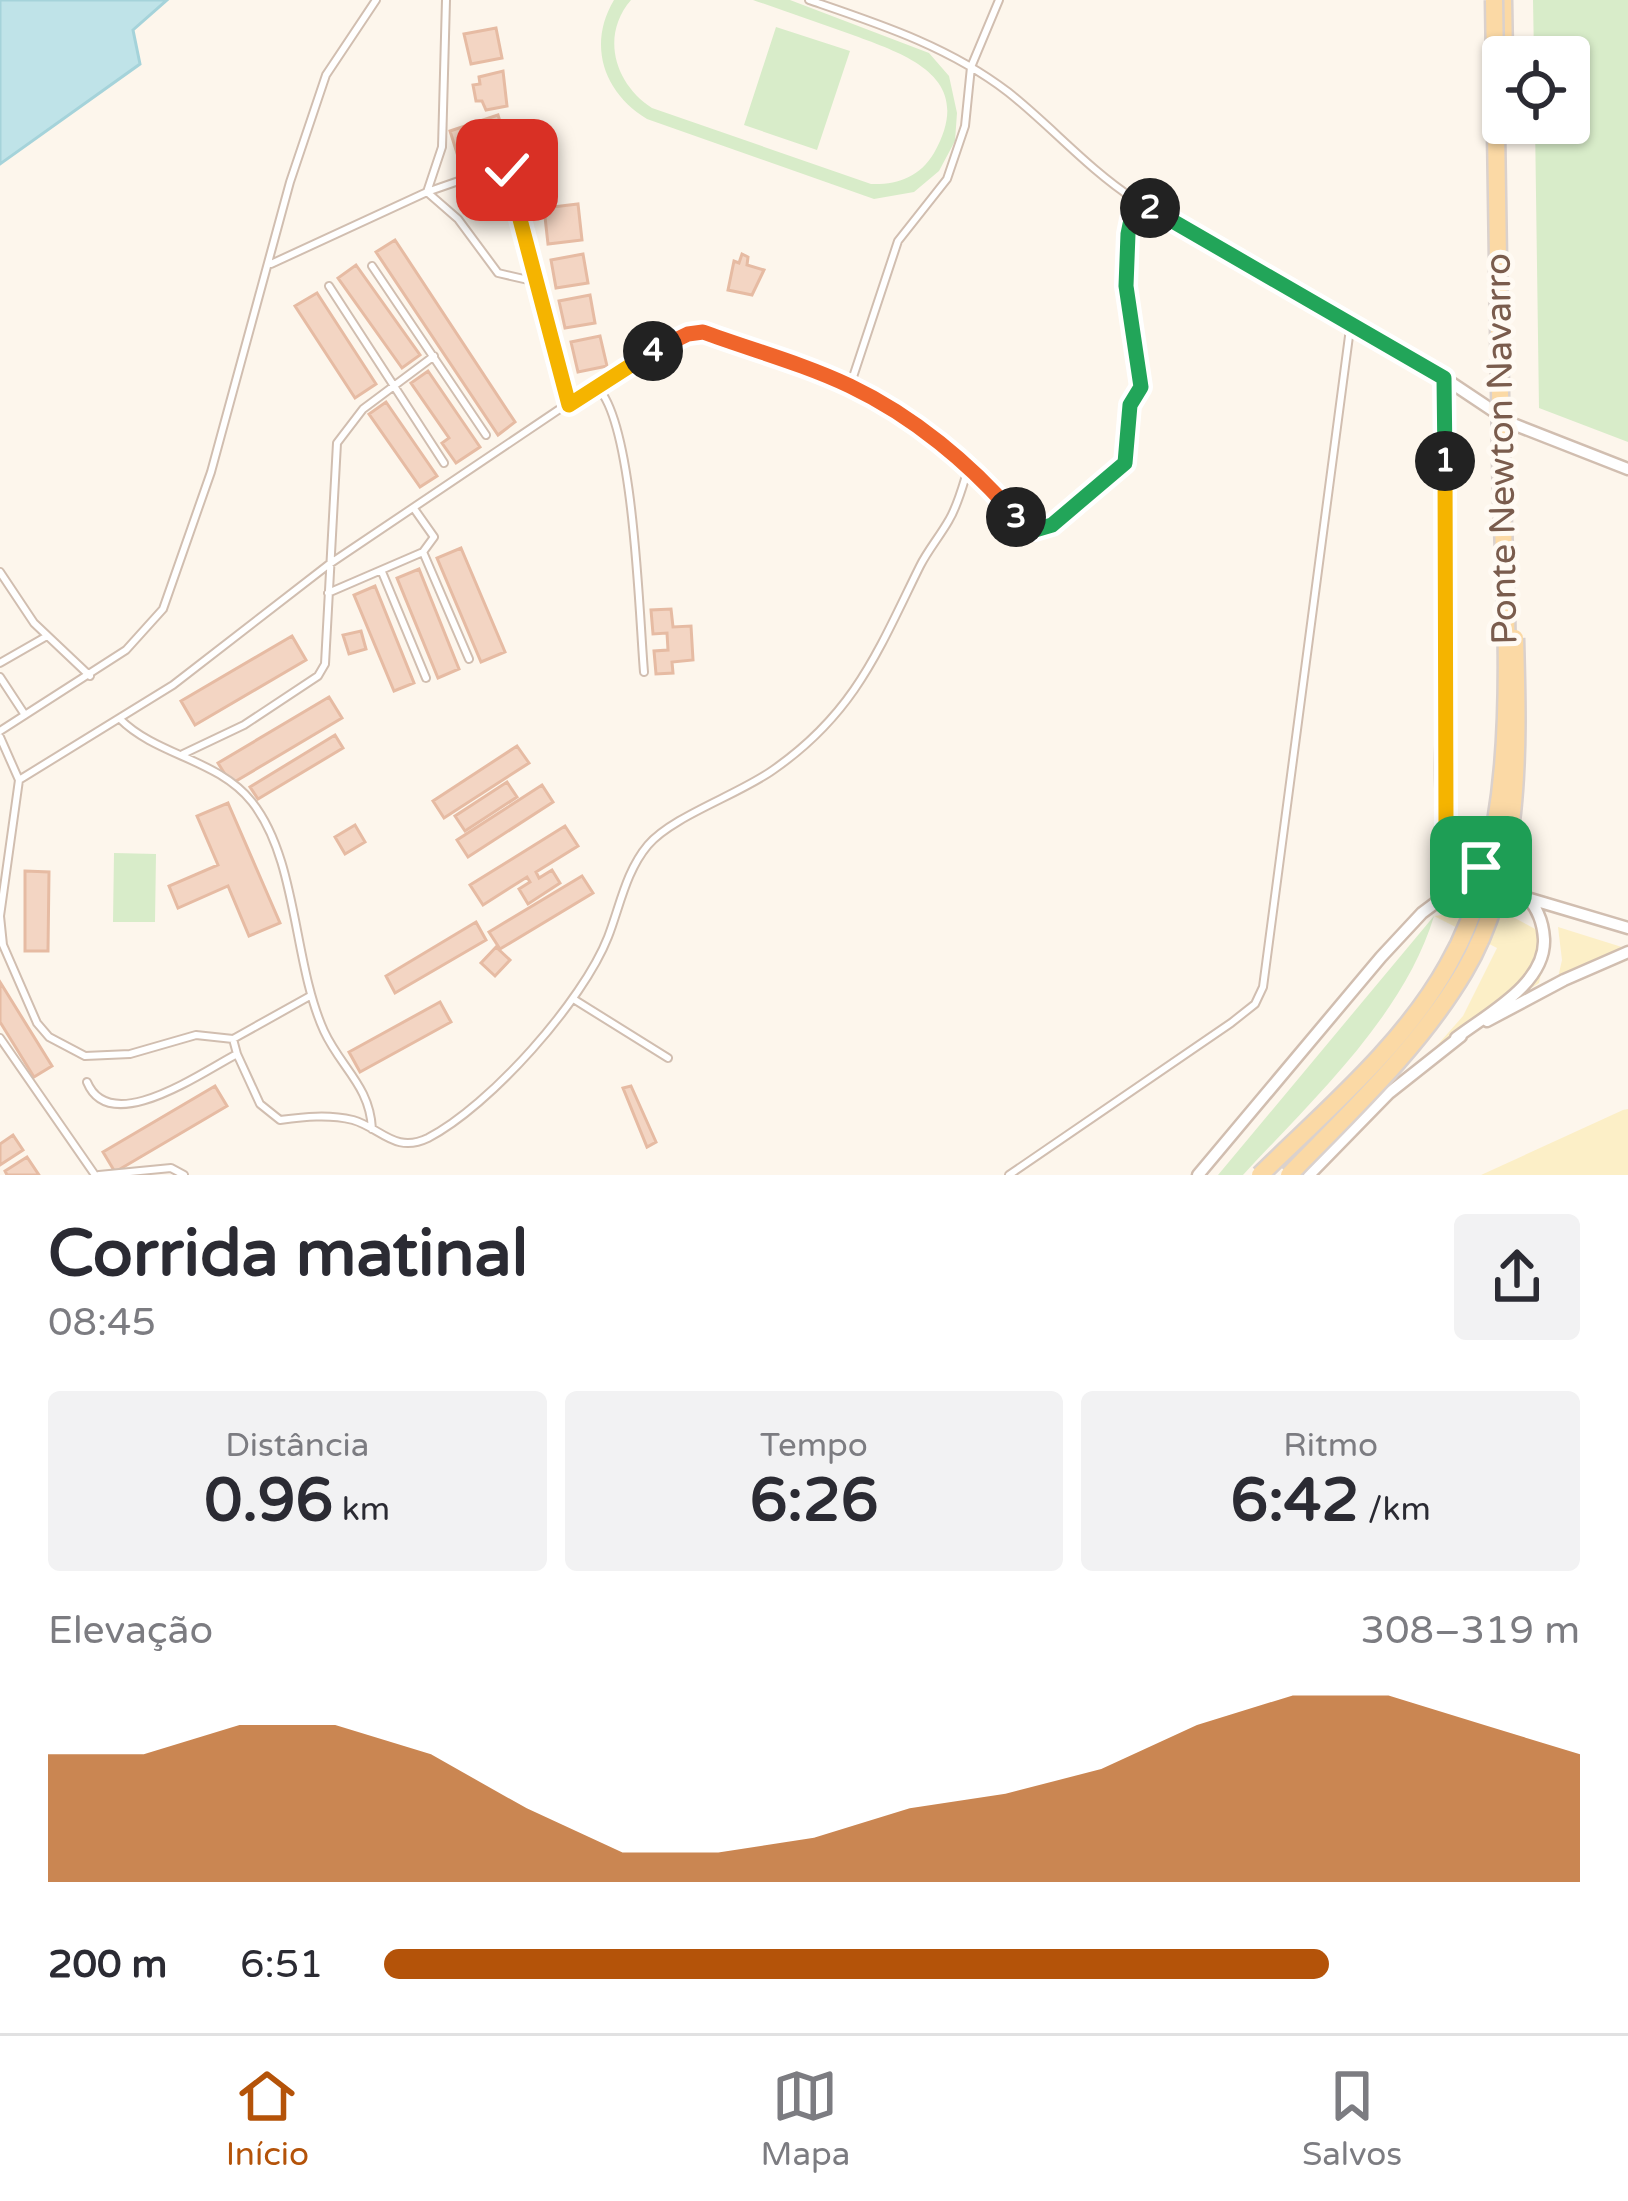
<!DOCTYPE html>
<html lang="pt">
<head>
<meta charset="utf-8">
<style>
	body { margin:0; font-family:"Varela Round",sans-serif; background:#f2f2f3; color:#2b2b33; height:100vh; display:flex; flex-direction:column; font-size:45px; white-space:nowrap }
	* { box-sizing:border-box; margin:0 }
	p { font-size:39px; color:#7c7c81 }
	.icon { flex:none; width:66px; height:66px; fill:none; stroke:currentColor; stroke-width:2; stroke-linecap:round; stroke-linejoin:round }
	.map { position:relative; height:1175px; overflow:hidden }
	.drawer { display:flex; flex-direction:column; background:#fff; flex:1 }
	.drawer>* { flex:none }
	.tools { position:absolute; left:1482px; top:36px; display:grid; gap:24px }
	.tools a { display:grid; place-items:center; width:108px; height:108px; border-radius:12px; background:#fff; box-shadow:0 3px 9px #0004; font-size:60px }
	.pin { position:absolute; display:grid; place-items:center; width:102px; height:102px; color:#fff; margin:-51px; border-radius:24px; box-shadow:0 6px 18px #0006 }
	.km { position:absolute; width:60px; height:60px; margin:-30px; border-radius:50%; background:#222; color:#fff; font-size:33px; line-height:60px; text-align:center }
	.round { display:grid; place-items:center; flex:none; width:126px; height:126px; border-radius:12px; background:#f2f2f3 }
	.headline { display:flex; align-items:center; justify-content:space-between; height:204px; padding:0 48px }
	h1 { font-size:66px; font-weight:800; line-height:90px }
	.metrics { display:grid; grid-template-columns:repeat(3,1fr); gap:18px; height:204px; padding:12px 48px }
	.metrics div { display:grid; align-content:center; border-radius:12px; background:#f2f2f3; text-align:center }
	.metrics b { font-size:60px; font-weight:800 }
	.metrics small { font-size:33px; font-weight:400 }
	.metrics p { font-size:33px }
	.chart { height:336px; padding:24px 48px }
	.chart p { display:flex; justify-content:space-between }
	.chart svg { width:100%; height:216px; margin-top:12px; fill:#b45309; opacity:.7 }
	ul { padding:0 48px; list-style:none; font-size:39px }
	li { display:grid; grid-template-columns:192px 144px 1fr; align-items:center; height:90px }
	li i { height:30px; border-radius:15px; background:#b45309 }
	.dock { display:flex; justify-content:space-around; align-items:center; height:168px; border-top:3px solid #e1e1e2; background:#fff; font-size:33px; color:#7c7c81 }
	.dock a { display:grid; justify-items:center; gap:6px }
	.dock .selected { color:#b45309 }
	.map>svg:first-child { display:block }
	.green { fill:#d8ecc9 }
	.sand { fill:#fcefc7 }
	.water { fill:#bfe3e8; stroke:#a5d3da; stroke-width:3 }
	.building { fill:#f3d5c3; stroke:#e6bba3; stroke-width:3 }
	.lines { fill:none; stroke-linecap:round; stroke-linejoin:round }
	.lane-casing { stroke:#d1beb0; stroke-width:10 }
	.street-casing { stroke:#d1beb0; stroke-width:15 }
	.primary-casing { stroke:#dad1cd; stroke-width:21 }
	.lane { stroke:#fff; stroke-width:6 }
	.street { stroke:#fff; stroke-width:10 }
	.primary { stroke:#fbd9a5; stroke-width:16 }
	.primary-bridge-casing { stroke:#dad1cd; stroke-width:21; stroke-linecap:butt }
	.primary-bridge { stroke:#fbd9a5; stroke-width:16 }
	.split-1-casing { stroke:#fff; stroke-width:24 }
	.split-2-casing { stroke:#fff; stroke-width:24 }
	.split-3-casing { stroke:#fff; stroke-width:24 }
	.split-4-casing { stroke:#fff; stroke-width:24 }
	.split-5-casing { stroke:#fff; stroke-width:24 }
	.split-1 { stroke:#f5b400; stroke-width:15 }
	.split-2 { stroke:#22a559; stroke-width:15 }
	.split-3 { stroke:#22a559; stroke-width:15 }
	.split-4 { stroke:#f0652b; stroke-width:15 }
	.split-5 { stroke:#f5b400; stroke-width:15 }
	.labels { text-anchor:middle; stroke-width:10; stroke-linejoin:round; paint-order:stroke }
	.street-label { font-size:36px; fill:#7a5c4d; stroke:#fffaf3 }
</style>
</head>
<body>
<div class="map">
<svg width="1628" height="1175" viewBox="0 0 1628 1175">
	<rect width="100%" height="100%" fill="#fdf6ec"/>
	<path class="green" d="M 614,0 L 631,0 C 600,36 615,84 652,108 L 871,184 C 897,185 920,177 934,153 C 977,77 907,55 850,34 C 818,23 785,11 753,0 L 790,0 L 929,53 L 949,76 L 957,113 L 955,141 L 939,171 L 914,192 L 874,199 L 647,119 C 604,93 587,45 614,0 Z
		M 1533,0 L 1628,0 L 1628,442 L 1539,408 L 1535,123 L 1569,123 L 1569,57 L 1534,57 Z
		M 776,27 L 850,51 L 817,150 L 744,125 Z
		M 114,853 L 156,854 L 155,922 L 113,922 Z
		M 1434,916 C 1404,1016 1312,1100 1243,1175 L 1218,1175 Z"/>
	<path class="sand" d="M 1496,908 L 1539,931 L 1545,956 L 1539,983 L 1426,1058 L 1463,1016 L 1497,948 L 1434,916 Z
		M 1558,927 L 1625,948 L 1557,982 L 1562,960 Z
		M 1628,1109 L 1628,1175 L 1481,1175 L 1623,1110 Z"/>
	<path class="water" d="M 0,0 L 167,0 L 133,30 L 140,64 L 0,164 Z"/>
	<path class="building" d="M 496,28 L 502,58 L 471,64 L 464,34 Z
		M 503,71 L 507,106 L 486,110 L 482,101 L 476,101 L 473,85 L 480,84 L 479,77 Z
		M 498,115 L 510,154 L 462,169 L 450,131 Z
		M 548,152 L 553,195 L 525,198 L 519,156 Z
		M 578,204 L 582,240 L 548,244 L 544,208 Z
		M 395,240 L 515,422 L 498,435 L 376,252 Z
		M 583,254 L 588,283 L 556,288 L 551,260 Z
		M 742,254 L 748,257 L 747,265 L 764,270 L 752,295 L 728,290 L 734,261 L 739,263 Z
		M 356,265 L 420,355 L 402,368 L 338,278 Z
		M 317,293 L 376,384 L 355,398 L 295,306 Z
		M 590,295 L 595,323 L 565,328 L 559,301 Z
		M 600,336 L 607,366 L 578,372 L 571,342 Z
		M 428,371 L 480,447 L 456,463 L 442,443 L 449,438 L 411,383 Z
		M 386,402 L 437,476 L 420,487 L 369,414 Z
		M 461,548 L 505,652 L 481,662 L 437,558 Z
		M 419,569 L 459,669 L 438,678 L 397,578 Z
		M 375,586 L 414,683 L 394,691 L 354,595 Z
		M 671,609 L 673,627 L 691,626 L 693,660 L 672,662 L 673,673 L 656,674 L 654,651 L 668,650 L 667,633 L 653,634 L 651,610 Z
		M 361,631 L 366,649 L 349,654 L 343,635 Z
		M 292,636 L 306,660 L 195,725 L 181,701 Z
		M 329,697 L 342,718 L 231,784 L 218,763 Z
		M 335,735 L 343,748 L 258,799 L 250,787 Z
		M 517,746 L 529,763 L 444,818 L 433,801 Z
		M 507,782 L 517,797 L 465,831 L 455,816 Z
		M 542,785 L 553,802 L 468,857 L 457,840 Z
		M 228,803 L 280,923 L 249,936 L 228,886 L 178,908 L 169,886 L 218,865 L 197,816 Z
		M 355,825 L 365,842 L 345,854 L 335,837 Z
		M 565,826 L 578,846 L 536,872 L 539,878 L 552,870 L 560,883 L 528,904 L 519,889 L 530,882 L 527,877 L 483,905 L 470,885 Z
		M 25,871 L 49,872 L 48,951 L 25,951 Z
		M 582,876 L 593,893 L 500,949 L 489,932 Z
		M 476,922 L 486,940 L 395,993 L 386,976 Z
		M 496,947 L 510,960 L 495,976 L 481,963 Z
		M 0,982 L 52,1066 L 34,1077 L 0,1022 Z
		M 440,1002 L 451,1022 L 360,1072 L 349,1052 Z
		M 215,1086 L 227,1106 L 115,1172 L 103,1152 Z
		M 631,1086 L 656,1142 L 647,1147 L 623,1088 Z
		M 13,1135 L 23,1150 L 0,1165 L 0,1144 Z
		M 27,1157 L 39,1175 L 7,1175 L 5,1171 Z"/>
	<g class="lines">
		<g class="lane-casing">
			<path id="lane" d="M 446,0 L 442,147 L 427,192 L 458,219 L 498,273 L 537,282
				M 809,0 C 879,24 948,46 1008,92 C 1051,126 1087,168 1134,199 C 1233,264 1349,306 1444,378
				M 271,264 L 427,192 L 496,168 L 507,170 L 569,405
				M 372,266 L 486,435
				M 329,286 L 444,463
				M 596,386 C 634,419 639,615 644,672
				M 850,386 C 900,416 945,447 988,485 C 1005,500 1016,517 1035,530 L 1052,525 L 1125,463 C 1130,445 1125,426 1129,408 C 1132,399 1139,392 1141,383 C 1143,364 1132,347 1129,329 C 1121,287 1126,240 1135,200
				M 423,552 L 469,659
				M 0,572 L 34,623 L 90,676
				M 382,572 L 426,678
				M 328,593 L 423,552 L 434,537 L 415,510
				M 0,663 L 47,636
				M 0,677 L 25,715
				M 120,719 C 157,756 218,759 252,802 C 298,860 293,963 324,1031 C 341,1068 370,1086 372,1129
				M 0,731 L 126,650 L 163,609 L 211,472 L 290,182 L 326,75 L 376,0
				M 0,737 L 19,780 L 173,685 L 328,565 L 625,365 L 688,334 L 703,332 L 850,386 L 898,241 L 947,179 L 965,126 L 971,67 L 999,0
				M 183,754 L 244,725 L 318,676 L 325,664 L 337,443 L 363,409 L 434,356
				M 19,780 L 0,916 L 3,945 L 37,1023 L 49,1037 L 85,1056 L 130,1054 L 196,1035 L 233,1039 L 310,996
				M 575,1000 L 668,1058
				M 0,1038 L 95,1175
				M 237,1054 L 260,1104 L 280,1120 C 304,1117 328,1114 353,1120 C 381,1128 395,1154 428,1138 C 490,1106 583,1001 608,937 C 620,906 626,871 648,845 C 673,816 738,795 773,770 C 855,713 878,651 920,566 C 928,550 940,536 949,520 C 958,505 963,485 968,469
				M 87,1082 C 110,1138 202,1072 237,1054 L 233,1039
				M 99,1175 L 171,1168 L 184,1175
				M 1009,1175 L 1231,1023 L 1255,1004 L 1263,987 L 1351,321"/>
		</g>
		<g class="street-casing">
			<path id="street" d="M 1444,378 C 1445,464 1448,550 1446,636 C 1445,693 1435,785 1447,839 C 1456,876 1540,868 1544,939 C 1546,984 1487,1014 1456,1038
				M 1444,378 L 1513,424 L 1628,469
				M 1487,1021 L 1564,980 L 1628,952
				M 1198,1175 L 1381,957 L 1422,913 L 1442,898 L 1462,890 L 1510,893 L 1628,928
				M 1309,1175 L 1389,1093 L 1461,1036"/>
		</g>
		<g class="primary-casing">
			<path id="primary" d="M 1503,0 L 1504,57"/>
		</g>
		<use href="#lane" class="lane"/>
		<use href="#street" class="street"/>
		<use href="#primary" class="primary"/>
		<g class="primary-bridge-casing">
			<path id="primary-bridge" d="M 1260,1175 C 1325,1111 1403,1046 1448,965 C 1530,823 1503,615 1501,455 C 1498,304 1496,152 1494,0
				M 1289,1175 C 1350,1112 1419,1048 1464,972 C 1522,874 1518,748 1515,638"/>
		</g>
		<use href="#primary-bridge" class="primary-bridge"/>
	</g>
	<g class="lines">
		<g class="split-1-casing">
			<path id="split-1" d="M 1445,461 L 1446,827 L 1452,850 L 1481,867"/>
		</g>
		<g class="split-2-casing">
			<path id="split-2" d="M 1150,208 L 1444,378 L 1445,461"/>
		</g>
		<g class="split-3-casing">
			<path id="split-3" d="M 1016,517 L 1035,530 L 1052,525 L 1125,463 L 1130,405 L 1141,387 L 1126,286 L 1128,234 L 1135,200 L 1150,208"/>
		</g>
		<g class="split-4-casing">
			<path id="split-4" d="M 653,351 L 688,334 L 703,332 C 752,350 804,364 850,386 C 913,416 971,464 1016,517"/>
		</g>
		<g class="split-5-casing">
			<path id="split-5" d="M 507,170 L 569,405 L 653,351"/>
		</g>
		<use href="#split-1" class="split-1"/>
		<use href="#split-2" class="split-2"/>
		<use href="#split-3" class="split-3"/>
		<use href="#split-4" class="split-4"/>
		<use href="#split-5" class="split-5"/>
	</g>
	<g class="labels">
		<g class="street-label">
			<text transform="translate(1500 449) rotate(-91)" y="13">Ponte Newton Navarro</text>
		</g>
	</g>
</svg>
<div class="tools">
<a><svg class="icon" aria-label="locate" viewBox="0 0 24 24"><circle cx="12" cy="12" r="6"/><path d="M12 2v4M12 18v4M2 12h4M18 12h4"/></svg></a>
</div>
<div class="pin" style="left:1481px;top:867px;background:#1e9e55"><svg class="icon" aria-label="arrive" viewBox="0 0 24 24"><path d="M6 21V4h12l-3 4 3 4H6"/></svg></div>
<div class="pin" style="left:507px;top:170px;background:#d93025"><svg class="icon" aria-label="check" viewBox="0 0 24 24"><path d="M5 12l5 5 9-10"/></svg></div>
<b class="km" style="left:1445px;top:461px">1</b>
<b class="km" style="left:1150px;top:208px">2</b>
<b class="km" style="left:1016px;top:517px">3</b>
<b class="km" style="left:653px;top:351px">4</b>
</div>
<section class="drawer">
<div class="headline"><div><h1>Corrida matinal</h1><p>08:45</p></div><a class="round"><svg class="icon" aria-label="share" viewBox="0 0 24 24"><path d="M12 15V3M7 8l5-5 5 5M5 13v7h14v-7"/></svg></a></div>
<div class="metrics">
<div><p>Distância</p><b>0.96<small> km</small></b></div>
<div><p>Tempo</p><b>6:26</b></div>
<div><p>Ritmo</p><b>6:42<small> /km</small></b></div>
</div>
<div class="chart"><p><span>Elevação</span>308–319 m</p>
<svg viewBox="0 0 160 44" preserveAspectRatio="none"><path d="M0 44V18L10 18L20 12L30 12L40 18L50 29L60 38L70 38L80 35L90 29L100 26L110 21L120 12L130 6L140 6L150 12L160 18V44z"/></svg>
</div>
<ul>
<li><b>200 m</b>6:51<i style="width:79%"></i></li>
</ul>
</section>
<nav class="dock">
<a class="selected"><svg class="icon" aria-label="home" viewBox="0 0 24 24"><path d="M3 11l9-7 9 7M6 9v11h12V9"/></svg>Início</a>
<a><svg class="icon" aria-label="map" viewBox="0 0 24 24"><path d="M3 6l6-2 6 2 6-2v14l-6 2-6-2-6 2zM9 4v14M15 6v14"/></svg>Mapa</a>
<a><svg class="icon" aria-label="saved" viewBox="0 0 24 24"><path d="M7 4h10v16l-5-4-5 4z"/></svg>Salvos</a>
</nav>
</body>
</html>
